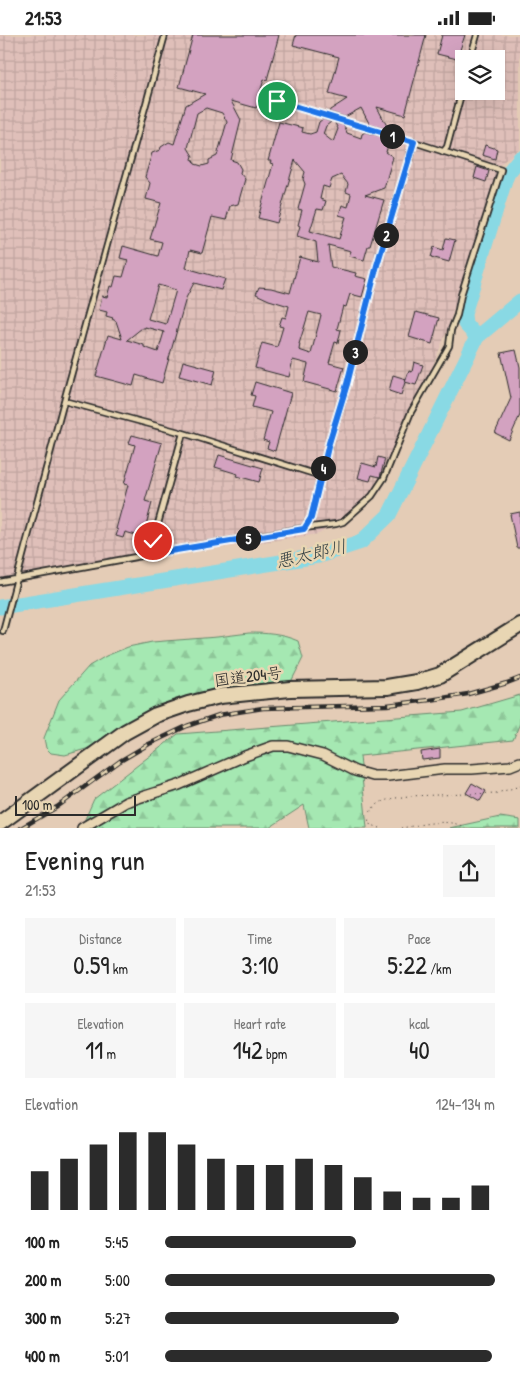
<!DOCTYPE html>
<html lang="en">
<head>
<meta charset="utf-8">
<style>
	body { margin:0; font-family:"Patrick Hand","Klee One",sans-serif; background:#f6f6f6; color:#222; height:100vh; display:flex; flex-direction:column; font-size:19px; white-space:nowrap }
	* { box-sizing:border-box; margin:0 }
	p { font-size:16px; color:#767676 }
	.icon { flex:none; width:28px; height:28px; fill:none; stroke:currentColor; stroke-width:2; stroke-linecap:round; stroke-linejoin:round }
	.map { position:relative; height:793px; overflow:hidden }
	.sheet { display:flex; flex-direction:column; background:#fff; flex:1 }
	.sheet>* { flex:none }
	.fabs { position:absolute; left:455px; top:15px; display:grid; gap:10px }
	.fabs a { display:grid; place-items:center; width:50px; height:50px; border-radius:0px; background:#fff; box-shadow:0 5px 20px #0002; font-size:25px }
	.scale { position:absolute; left:15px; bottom:12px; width:121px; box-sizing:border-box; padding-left:5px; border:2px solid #2b2b2b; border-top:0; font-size:14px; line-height:18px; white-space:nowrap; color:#2b2b2b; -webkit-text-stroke:4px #e8d6b3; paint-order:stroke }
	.pin { position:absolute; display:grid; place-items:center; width:42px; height:42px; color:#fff; margin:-21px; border:2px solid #fff; border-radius:50%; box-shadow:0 1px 5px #0007 }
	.km { position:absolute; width:25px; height:25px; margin:-12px; border-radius:50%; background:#222; color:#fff; font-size:14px; line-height:25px; text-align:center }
	.round { display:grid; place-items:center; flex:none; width:52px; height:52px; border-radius:0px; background:#f6f6f6 }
	.overview { display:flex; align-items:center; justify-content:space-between; height:85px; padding:0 25px }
	h1 { font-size:28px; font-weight:600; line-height:38px }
	.stats { display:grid; grid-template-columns:repeat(3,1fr); gap:8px; height:85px; padding:5px 25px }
	.stats div { display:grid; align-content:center; border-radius:0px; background:#f6f6f6; text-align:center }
	.stats b { font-size:25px; font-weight:600 }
	.stats small { font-size:14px; font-weight:400 }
	.stats p { font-size:14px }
	.chart { height:140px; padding:10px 25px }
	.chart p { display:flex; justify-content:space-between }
	.chart svg { width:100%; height:90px; margin-top:5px; stroke:#2b2b2b; stroke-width:6 }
	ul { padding:0 25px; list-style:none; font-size:16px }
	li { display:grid; grid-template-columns:80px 60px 1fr; align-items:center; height:38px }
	li i { height:12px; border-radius:6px; background:#2b2b2b }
	.status { display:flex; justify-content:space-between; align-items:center; height:35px; padding:0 25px; background:#fff; direction:ltr }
	.status svg { height:14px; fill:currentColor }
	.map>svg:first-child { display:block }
	.industrial { fill:url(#industrial-grid); fill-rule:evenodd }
	.forest { fill:url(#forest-firs); stroke:#688a6e }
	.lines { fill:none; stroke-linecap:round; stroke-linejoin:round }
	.river { stroke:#89d9e4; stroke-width:15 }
	.building { fill:#d3a2c0; stroke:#2b2b2b; fill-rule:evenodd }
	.service-casing { stroke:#2b2b2b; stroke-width:8 }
	.minor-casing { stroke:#2b2b2b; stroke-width:12 }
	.trunk-casing { stroke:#2b2b2b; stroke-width:18 }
	.path { stroke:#2b2b2b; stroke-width:1; stroke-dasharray:1 4; stroke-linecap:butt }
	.service { stroke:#e8d6b3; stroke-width:4.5 }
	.minor { stroke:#e8d6b3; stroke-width:9 }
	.trunk { stroke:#e8d6b3; stroke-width:14 }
	.rail-casing { stroke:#2b2b2b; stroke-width:4.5 }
	.rail { stroke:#e8d6b3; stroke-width:2.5; stroke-dasharray:8; stroke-linecap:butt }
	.route-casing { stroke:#fff; stroke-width:10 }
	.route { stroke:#1a73e8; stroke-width:6 }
	.labels { text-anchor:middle; stroke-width:5; stroke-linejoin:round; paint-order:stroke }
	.street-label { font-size:16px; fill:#2b2b2b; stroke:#e8d6b3 }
	.water-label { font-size:18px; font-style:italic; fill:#394547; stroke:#e8d6b3 }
</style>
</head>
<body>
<div class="status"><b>21:53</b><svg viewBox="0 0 49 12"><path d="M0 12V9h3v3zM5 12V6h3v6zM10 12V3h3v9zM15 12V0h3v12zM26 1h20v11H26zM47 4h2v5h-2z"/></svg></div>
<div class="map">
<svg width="520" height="793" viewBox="0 0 520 793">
	<defs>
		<pattern id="industrial-grid" width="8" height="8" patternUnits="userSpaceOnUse" patternTransform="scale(1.25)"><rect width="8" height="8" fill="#dfbfb9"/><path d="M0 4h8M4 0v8" fill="none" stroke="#c0a49f"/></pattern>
		<pattern id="forest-firs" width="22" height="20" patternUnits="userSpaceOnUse" patternTransform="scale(1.25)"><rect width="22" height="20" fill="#a5e8b2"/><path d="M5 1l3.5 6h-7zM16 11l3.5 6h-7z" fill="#8ec799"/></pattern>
	</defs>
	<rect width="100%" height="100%" fill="#e4ccb6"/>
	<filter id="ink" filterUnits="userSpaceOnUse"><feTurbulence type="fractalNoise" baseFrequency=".02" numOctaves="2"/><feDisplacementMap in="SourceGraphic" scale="10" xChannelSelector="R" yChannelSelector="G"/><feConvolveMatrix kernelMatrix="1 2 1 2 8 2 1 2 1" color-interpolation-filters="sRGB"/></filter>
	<g filter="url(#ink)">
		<path class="industrial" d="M 0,0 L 520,0 L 520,113 L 499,130 L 447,296 L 382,455 L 319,499 L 0,544 ZM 464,24 L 496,24 L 496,56 L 464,56 Z"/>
		<path class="forest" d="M 249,598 C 266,598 282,599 298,606 L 303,623 L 290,649 L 263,652 L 134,693 L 86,714 L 65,720 L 51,718 L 46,713 L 44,703 L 59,665 L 89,631 L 106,621 L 128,612 L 152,607 L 217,602 Z
			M 520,660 L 520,688 L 513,705 L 360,721 L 367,793 L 309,793 L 304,770 L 269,793 L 81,793 L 94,764 L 178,699 L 462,677 Z
			M 500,782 L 520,785 L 520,793 L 449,793 Z"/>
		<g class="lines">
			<path class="river" d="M 477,302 L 465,289 L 464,279 L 505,145 L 508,138 L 520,123
				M 0,572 L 318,521 L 361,507 L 389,480 L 477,302 L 520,266"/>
		</g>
		<path class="building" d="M 193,0 L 279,0 L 267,45 L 264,44 L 256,73 L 231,66 L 241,85 L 231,125 L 237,127 L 241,134 L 240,138 L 245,144 L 238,169 L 230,171 L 226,185 L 212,182 L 202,218 L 190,215 L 186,233 L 225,244 L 221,255 L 194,248 L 186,263 L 162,348 L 136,340 L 133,351 L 96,341 L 108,300 L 122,304 L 116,286 L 112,284 L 113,283 L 106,281 L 107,277 L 99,275 L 102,261 L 107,262 L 110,251 L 113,252 L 116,241 L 123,242 L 128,225 L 120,223 L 123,211 L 158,221 L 162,207 L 150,204 L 161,168 L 146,164 L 150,148 L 145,142 L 152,118 L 160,115 L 161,112 L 169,107 L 174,109 L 186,70 L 205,59 L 179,52 ZM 206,73 L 222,78 L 227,87 L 217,121 L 209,125 L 209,129 L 202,131 L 195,129 L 192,124 L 193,121 L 188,113 L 197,78 ZM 158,250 L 176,255 L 166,289 L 148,284 ZM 145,292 L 164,297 L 158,317 L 144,312 L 144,310 L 127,305 L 142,293 L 145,293 Z
			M 296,0 L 426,0 L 405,80 L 377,72 L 387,91 L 386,94 L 370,90 L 361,73 L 345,82 L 329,77 L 330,75 L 347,64 L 329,59 L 339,22 L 293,10 Z
			M 442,0 L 465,0 L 457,24 L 437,19 Z
			M 323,84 L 331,87 L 326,91 L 323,99 L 333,107 L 338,94 L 335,88 L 344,90 L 347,98 L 361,103 L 362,99 L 365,97 L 388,103 L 389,107 L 386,117 L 393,122 L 384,153 L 365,160 L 384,165 L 370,211 L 368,211 L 364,225 L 349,221 L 351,216 L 328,210 L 331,232 L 356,238 L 355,241 L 367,244 L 362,262 L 350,259 L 346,272 L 343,271 L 337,294 L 341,295 L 338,308 L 335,307 L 329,328 L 344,332 L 337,356 L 304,347 L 308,329 L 293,325 L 289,342 L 255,333 L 262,308 L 277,312 L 283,292 L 279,291 L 282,282 L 286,283 L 289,271 L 269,265 L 256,259 L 259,252 L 271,253 L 290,258 L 300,222 L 318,227 L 316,207 L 297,201 L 300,191 L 298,190 L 302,175 L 298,174 L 305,149 L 303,144 L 305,137 L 295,125 L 277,188 L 258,183 L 273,129 L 270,128 L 271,126 L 268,126 L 279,87 L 303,93 L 302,97 L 310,99 L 316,97 L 319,87 ZM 341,140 L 348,149 L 346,157 L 351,159 L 348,172 L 342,170 L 339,180 L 346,182 L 339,204 L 310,196 L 317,174 L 323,175 L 326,166 L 320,164 L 323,151 L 329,153 L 332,144 ZM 309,277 L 321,280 L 311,319 L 299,315 L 300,309 L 299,309 Z
			M 485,110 L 497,114 L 495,124 L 482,120 Z
			M 477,132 L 489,136 L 486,147 L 474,143 Z
			M 446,203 L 455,205 L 449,227 L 431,222 L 434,212 L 443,215 Z
			M 416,277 L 439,283 L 432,309 L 409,302 Z
			M 516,315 L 520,332 L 520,380 L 509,405 L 495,398 L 511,363 L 501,318 Z
			M 183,326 L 216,335 L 212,350 L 179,341 Z
			M 414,327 L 423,330 L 416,350 L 405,347 L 409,336 L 412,337 Z
			M 393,340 L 406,344 L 401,360 L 389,356 Z
			M 255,347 L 291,358 L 275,416 L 267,413 L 269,407 L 263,405 L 271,377 L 252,372 L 255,361 L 251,360 Z
			M 132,400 L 162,408 L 145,466 L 152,468 L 143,502 L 125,497 L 123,503 L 116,501 L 118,495 L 116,494 L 128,450 L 124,449 L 135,410 L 129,408 Z
			M 219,420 L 263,433 L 259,447 L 237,441 L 238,439 L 215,432 Z
			M 378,422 L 385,424 L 380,442 L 372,440 L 370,446 L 358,443 L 362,428 L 376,432 Z
			M 520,477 L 520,513 L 517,513 L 510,479 Z
			M 440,714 L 440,723 L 422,725 L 421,717 Z
			M 472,748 L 486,756 L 480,766 L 466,758 Z"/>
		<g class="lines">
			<g class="service-casing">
				<path id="service" d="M 470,24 L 477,0
					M 443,117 L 447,112 L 464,48
					M 64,366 L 183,398 L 321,441
					M 304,493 L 311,483 L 329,408 L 347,349 L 377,230 L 414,107
					M 152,519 L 153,507 L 183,398
					M 0,547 L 152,519 L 304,493 L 336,489 L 343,487 L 372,461 L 384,443 L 411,377 L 449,311 L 451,295 L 457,280 L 461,260 L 501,135 L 414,107 L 277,66
					M 3,596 L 64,366 L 165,0"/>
			</g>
			<g class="minor-casing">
				<path id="minor" d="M 82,793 L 126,767 L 179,750 L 245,721 L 273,711 L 288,711 L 323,720 L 355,736 L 373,741 L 388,741 L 445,734 L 472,734 L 510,731 L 520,727"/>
			</g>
			<g class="trunk-casing">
				<path id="trunk" d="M 0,788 L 125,697 L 156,680 L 188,669 L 220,661 L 290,654 L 387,652 L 417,647 L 440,640 L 520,590"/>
			</g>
			<path class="path" d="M 380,793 L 369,789 L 368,780 L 374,772 L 381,767 L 390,764 L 408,761 L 497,758 L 520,751
				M 401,793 C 421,790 448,782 466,793"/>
			<use href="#service" class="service"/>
			<use href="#minor" class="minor"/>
			<use href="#trunk" class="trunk"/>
			<g class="rail-casing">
				<path id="rail" d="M 21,793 L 57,772 L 120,726 L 149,709 L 187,691 L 219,680 L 263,673 L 387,670 L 430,665 L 468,659 L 507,648 L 520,643"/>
			</g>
			<use href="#rail" class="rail"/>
		</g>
	</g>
	<g class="lines" filter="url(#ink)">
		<g class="route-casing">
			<path id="route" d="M 153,506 L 152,519 L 304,494 L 311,483 L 329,408 L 347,349 L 377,230 L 414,107 L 277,66"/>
		</g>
		<use href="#route" class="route"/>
	</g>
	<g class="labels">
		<g class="street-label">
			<text transform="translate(248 641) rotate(-7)" y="6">国道204号</text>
		</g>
		<g class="water-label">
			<text transform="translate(311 519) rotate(-13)" y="6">悪太郎川</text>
		</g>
	</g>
</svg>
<div class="fabs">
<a><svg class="icon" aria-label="layers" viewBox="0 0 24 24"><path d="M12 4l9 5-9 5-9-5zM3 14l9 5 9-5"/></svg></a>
</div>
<div class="scale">100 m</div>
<div class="pin" style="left:277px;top:66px;background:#1e9e55"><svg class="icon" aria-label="arrive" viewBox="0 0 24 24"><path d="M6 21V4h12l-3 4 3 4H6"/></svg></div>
<div class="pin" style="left:153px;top:506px;background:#d93025"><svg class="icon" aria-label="check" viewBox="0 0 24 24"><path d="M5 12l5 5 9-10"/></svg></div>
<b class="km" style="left:392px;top:101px">1</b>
<b class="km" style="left:386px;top:200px">2</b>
<b class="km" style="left:355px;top:317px">3</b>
<b class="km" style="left:323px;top:433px">4</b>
<b class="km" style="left:248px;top:503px">5</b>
</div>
<section class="sheet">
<div class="overview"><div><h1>Evening run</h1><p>21:53</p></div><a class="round"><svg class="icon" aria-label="share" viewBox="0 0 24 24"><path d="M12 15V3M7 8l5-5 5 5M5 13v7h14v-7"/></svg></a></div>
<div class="stats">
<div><p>Distance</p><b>0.59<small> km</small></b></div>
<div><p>Time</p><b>3:10</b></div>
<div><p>Pace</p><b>5:22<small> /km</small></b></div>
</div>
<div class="stats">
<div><p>Elevation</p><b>11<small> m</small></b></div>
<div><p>Heart rate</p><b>142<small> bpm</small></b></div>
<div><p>kcal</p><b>40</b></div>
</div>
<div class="chart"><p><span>Elevation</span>124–134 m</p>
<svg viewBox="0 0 160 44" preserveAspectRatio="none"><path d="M5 44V25M15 44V19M25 44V12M35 44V6M45 44V6M55 44V12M65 44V19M75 44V22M85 44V22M95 44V19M105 44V22M115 44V28M125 44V35M135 44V38M145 44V38M155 44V32"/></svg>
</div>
<ul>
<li><b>100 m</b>5:45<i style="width:58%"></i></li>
<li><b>200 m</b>5:00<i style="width:100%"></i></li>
<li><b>300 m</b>5:27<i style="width:71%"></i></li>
<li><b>400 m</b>5:01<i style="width:99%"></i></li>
</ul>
</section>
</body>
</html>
